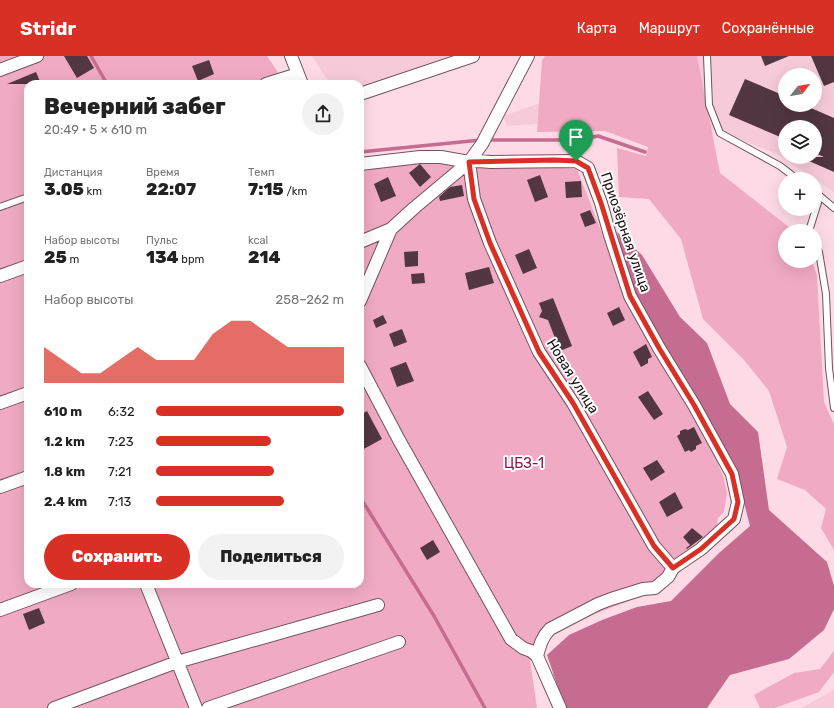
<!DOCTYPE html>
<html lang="ru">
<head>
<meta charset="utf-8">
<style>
	body { margin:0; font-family:Rubik,sans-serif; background:#f2f2f2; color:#222; height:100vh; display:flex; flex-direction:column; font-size:15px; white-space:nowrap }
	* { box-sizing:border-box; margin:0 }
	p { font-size:13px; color:#767676 }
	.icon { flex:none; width:22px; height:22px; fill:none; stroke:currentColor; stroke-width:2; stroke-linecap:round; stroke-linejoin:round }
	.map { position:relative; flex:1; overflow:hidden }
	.drawer { position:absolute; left:24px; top:24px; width:340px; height:508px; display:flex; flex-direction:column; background:#fff; border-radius:12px; box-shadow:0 4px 16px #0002 }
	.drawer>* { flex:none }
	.needle { width:26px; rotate:59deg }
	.controls { position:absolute; left:778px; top:12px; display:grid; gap:8px }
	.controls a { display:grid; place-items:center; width:44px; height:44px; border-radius:50%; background:#fff; box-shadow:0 4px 16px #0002; font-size:20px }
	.pin { position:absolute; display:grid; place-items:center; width:34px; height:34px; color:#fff; margin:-41px -17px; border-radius:50% 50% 50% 0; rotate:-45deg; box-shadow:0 0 4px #0007 }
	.pin .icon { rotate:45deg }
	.round { display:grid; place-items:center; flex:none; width:42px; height:42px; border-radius:21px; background:#f2f2f2 }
	.headline { display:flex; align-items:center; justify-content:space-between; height:68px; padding:0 20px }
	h1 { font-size:22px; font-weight:800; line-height:30px }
	.stats { display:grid; grid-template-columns:repeat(3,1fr); gap:6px; height:68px; padding:4px 20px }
	.stats div { display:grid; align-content:center }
	.stats b { font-size:17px; font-weight:800 }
	.stats small { font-size:11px; font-weight:400 }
	.stats p { font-size:11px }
	.chart { height:112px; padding:8px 20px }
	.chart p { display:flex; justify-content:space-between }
	.chart svg { width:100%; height:72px; margin-top:4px; fill:#d93025; opacity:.7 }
	.action { display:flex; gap:8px; margin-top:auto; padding:8px 20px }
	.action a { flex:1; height:46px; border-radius:24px; background:#d93025; color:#fff; font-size:16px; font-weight:800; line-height:46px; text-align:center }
	.action a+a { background:#f2f2f2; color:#222 }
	ul { padding:0 20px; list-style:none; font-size:13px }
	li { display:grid; grid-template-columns:64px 48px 1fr; align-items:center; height:30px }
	li i { height:10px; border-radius:5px; background:#d93025 }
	header { display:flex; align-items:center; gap:24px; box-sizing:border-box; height:56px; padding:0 20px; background:#d93025; color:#fff }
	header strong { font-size:19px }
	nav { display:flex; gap:22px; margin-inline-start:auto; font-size:14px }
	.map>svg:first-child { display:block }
	.built { fill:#f6cad9; fill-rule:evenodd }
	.green { fill:#f0aac3 }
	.water { fill:#c66c90 }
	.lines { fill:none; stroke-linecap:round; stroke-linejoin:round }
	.stream { stroke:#c66c90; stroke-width:3.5 }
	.building { fill:#523641 }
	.lane-casing { stroke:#72545e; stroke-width:8 }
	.street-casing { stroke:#72545e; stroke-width:14 }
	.lane { stroke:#fff; stroke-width:6 }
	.street { stroke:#fff; stroke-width:12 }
	.route-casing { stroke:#fff; stroke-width:8 }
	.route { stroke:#d93025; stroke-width:5 }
	.labels { text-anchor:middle; stroke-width:4; stroke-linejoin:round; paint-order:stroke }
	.street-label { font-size:14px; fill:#1e1217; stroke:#fff }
	.park-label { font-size:14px; fill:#861850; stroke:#fff }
</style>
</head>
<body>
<header>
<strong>Stridr</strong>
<nav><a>Карта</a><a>Маршрут</a><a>Сохранённые</a></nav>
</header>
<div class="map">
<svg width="834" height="652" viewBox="0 0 834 652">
	<rect width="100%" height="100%" fill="#fedae6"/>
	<path class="built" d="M 312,0 L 456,0 L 360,33 L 360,28 L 330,28 Z
		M 672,0 L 834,0 L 834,136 L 777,98 L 719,75 L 602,63 L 507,70 L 503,60 ZM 785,19 L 815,19 L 815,49 L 785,49 ZM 785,71 L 815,71 L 815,101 L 785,101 Z
		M 834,634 L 834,652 L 801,652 Z"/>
	<path class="green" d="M 0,0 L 267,0 L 286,28 L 28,28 L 28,528 L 360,528 L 360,103 L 469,106 L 577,113 L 630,249 L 659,304 L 695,361 L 711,391 L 724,422 L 727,437 L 724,456 L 718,462 L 716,482 L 663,532 L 584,562 L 528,591 L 537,652 L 0,652 Z
		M 545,0 L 697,0 L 720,117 L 794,175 L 785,175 L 785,205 L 812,205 L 817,220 L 824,346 L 834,368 L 834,494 L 821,472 L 826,453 L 805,434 L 777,423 L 787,391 L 769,335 L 744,304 L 703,263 L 681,183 L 649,143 L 619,141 L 617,92 L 646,100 L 648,91 L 605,75 L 537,76 L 542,4 Z
		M 834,595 L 834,616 L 819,636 L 775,652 L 760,652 L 754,639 L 794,617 L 820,613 Z"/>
	<path class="water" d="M 617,176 L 642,199 L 680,261 L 707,287 L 730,348 L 758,376 L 769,454 L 827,506 L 834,530 L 834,553 L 824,574 L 789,603 L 730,619 L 707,652 L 565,652 L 547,599 L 569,579 L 602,564 L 637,551 L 671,545 L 719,497 L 750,470 L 739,427 L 629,233 Z"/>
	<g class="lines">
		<path class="stream" d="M 91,0 L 107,28
			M 487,84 L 577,84 L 598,80 L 645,96
			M 360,96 L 481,84
			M 360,441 L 434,560 L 485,652"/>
	</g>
	<path class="building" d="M 64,0 L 87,0 L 94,12 L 77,22 Z
		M 761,0 L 789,0 L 765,10 Z
		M 811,0 L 834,0 L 834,26 L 824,30 Z
		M 209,4 L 214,18 L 198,25 L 192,10 Z
		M 36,16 L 41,28 L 7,28 Z
		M 745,23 L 785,40 L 785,49 L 804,49 L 834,62 L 834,116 L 800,101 L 824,101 L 815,97 L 815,71 L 785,71 L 785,83 L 729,59 Z
		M 420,108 L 431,121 L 420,131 L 409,117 Z
		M 540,119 L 548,141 L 535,146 L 527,124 Z
		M 388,121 L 396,140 L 381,146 L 374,128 Z
		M 581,125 L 582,141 L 566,142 L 565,126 Z
		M 462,129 L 464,140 L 440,145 L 439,141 L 450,131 Z
		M 590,154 L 596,167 L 585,171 L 580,158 Z
		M 529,193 L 537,212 L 523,218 L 515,199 Z
		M 418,195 L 418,210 L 405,211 L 404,196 Z
		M 489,211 L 494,227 L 469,234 L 465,217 Z
		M 424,217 L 425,227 L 412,228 L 411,218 Z
		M 553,242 L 572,290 L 560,295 L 548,264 L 539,261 L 542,255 L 539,247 Z
		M 619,251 L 625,264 L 613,270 L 607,257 Z
		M 383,259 L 387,267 L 376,272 L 373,264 Z
		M 402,273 L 407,286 L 394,291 L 389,278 Z
		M 646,288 L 652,301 L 648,303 L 648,307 L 641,311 L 633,296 Z
		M 406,306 L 414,325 L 397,331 L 390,312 Z
		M 648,335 L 663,358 L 654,364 L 638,341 Z
		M 367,355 L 382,383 L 360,395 L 360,359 Z
		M 694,371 L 702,387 L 696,390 L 696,393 L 691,396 L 689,394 L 685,396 L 677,380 L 680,378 L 680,375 L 685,373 L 688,374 Z
		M 657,404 L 665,416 L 651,425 L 643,412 Z
		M 675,436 L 683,452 L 667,461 L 659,446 Z
		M 692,472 L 703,481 L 687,493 L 686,492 L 690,489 L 683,481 Z
		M 433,484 L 440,496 L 427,504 L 420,492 Z
		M 39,552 L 45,567 L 29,574 L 23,558 Z"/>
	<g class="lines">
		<g class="lane-casing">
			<path id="lane" d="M 707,0 L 709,49 L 720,77 L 780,110 L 797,123
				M 820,140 L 834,152
				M 0,151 L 28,141
				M 809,175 L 820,140 L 815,136
				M 815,187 L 819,196 L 826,238 L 829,312 L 834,352"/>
		</g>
		<g class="street-casing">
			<path id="street" d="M 291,0 L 302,28
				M 0,14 L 37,0
				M 266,28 L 298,18
				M 360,38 L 473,0
				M 469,106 L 474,143 L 490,187 L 539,296 L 573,347 L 654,490 L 673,512 L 668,521 L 655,532 L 643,533 L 611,543 L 598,548 L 550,573 C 542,581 540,589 537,600
				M 360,108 L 420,101 L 441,101 L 469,106 L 478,105 L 491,106 L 576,105 L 588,112 L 601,147 L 610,179 L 630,240 L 659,292 L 694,349 L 732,418 L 738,446 L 734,463 L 701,493 L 673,512
				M 360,186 L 391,173
				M 0,220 L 28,210
				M 360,245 L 391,173 L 414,152 L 469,106 L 482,88 L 528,0
				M 360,310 L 399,384 L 511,583 L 523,592 L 531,595 L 537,600 L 560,652
				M 0,347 L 28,337
				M 0,431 L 28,421
				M 146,528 L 196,652
				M 0,554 L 71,528
				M 54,652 L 177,606 L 378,549
				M 208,652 L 399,586"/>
		</g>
		<use href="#lane" class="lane"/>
		<use href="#street" class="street"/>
	</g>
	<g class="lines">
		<g class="route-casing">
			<path id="route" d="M 554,104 L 576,105 L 588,112 L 601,147 L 630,240 L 659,292 L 694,349 L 732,418 L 738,446 L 734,463 L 701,493 L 673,512 L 654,490 L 573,347 L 539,296 L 490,187 L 474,143 L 469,106 Z"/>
		</g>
		<use href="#route" class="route"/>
	</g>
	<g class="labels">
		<g class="street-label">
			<text transform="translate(626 176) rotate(71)" y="5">Приозёрная улица</text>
			<text transform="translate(573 320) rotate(58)" y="5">Новая улица</text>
		</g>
		<g class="park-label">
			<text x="524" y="412">ЦБЗ-1</text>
		</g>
	</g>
</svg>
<div class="controls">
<a><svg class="needle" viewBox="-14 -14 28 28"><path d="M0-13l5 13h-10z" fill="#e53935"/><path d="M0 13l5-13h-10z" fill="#767676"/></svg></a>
<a><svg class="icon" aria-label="layers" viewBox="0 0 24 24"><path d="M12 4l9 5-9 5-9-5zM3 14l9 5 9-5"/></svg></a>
<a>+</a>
<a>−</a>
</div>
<div class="pin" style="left:576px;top:105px;background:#1e9e55"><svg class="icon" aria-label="arrive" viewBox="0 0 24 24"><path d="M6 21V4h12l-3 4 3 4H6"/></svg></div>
<section class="drawer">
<div class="headline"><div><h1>Вечерний забег</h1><p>20:49 · 5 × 610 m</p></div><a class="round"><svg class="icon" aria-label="share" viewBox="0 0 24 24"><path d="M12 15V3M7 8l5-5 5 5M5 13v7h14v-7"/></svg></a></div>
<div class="stats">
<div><p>Дистанция</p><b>3.05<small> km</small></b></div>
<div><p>Время</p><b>22:07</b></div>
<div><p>Темп</p><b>7:15<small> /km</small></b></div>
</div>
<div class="stats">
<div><p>Набор высоты</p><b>25<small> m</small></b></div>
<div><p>Пульс</p><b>134<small> bpm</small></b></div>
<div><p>kcal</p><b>214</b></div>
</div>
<div class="chart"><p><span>Набор высоты</span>258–262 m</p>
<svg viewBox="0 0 160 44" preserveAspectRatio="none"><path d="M0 44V22L10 30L20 38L30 38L40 30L50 22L60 30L70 30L80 30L90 14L100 6L110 6L120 14L130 22L140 22L150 22L160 22V44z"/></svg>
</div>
<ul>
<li><b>610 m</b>6:32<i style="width:100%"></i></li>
<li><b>1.2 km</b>7:23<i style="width:61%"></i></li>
<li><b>1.8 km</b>7:21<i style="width:63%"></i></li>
<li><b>2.4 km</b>7:13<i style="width:68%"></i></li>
</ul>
<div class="action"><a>Сохранить</a><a>Поделиться</a></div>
</section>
</div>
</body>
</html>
